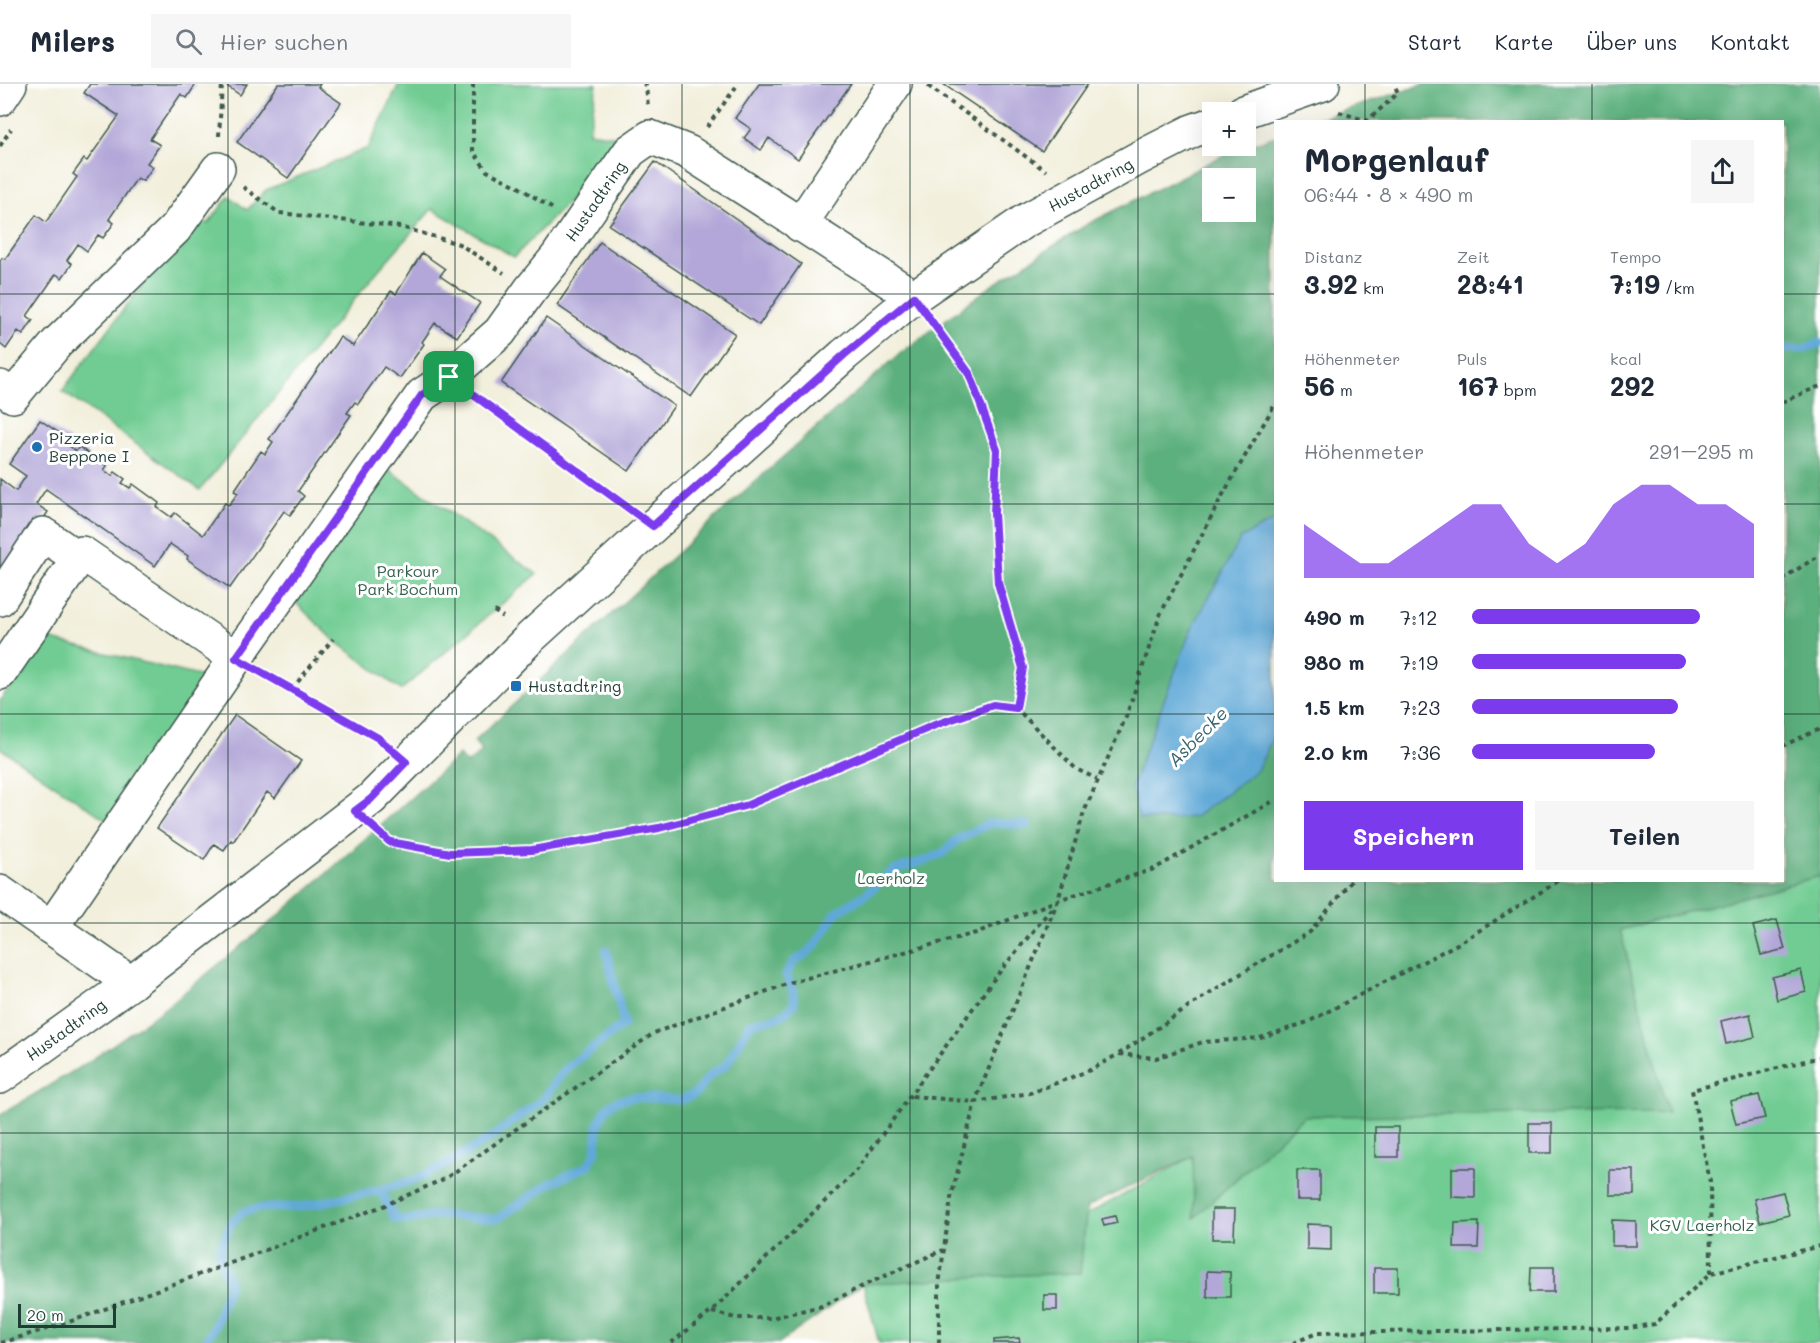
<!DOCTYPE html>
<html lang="de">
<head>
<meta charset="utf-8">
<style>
	body { margin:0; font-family:Mali,sans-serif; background:#f6f6f7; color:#1f2937; height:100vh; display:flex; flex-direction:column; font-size:22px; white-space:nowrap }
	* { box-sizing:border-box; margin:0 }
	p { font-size:20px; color:#747a83 }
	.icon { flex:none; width:33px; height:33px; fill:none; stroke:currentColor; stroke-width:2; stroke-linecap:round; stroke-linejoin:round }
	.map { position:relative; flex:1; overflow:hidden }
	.details { position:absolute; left:1274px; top:36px; width:510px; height:762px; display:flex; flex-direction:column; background:#fff; border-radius:0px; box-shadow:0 6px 24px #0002 }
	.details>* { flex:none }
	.fabs { position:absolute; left:1202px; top:18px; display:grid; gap:12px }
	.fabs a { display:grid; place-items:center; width:54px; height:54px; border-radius:0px; background:#fff; box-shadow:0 6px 24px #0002; font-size:30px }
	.scale { position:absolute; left:18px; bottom:15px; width:98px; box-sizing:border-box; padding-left:6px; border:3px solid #1f3d34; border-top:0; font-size:16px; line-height:21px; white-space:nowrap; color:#1f3d34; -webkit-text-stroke:4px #fff; paint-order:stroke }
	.pin { position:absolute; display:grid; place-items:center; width:51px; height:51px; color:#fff; margin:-26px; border-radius:12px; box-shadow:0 3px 9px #0006 }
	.round { display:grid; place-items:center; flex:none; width:63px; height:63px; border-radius:0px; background:#f6f6f7 }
	.headline { display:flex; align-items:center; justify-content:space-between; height:102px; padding:0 30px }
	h1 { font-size:33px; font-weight:700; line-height:45px }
	.metrics { display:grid; grid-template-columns:repeat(3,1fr); gap:9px; height:102px; padding:6px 30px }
	.metrics div { display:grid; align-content:center }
	.metrics b { font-size:26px; font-weight:700 }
	.metrics small { font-size:16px; font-weight:400 }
	.metrics p { font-size:16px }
	.chart { height:168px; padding:12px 30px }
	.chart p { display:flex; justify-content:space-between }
	.chart svg { width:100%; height:108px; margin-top:6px; fill:#7c3aed; opacity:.7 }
	.action { display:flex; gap:12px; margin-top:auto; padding:12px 30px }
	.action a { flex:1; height:69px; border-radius:0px; background:#7c3aed; color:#fff; font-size:24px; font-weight:700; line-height:69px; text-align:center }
	.action a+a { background:#f6f6f7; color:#1f2937 }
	ul { padding:0 30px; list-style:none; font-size:20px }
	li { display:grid; grid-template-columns:96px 72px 1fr; align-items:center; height:45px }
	li i { height:15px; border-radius:8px; background:#7c3aed }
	header { display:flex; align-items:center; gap:36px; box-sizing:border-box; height:84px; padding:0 30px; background:#fff; border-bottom:2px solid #e0e1e3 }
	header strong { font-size:28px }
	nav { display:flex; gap:33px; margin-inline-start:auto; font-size:21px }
	.search { width:420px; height:54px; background:#f6f6f7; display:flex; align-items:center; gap:15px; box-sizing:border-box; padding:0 21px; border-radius:0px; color:#747a83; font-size:22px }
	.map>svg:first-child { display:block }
	.green { fill:#71cc93; stroke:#488464; stroke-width:1.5 }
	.forest { fill:#5cb07d; stroke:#3e7658; stroke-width:1.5; fill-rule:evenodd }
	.water { fill:#60a9d7; stroke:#407386; stroke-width:1.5 }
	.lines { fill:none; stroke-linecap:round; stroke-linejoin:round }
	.stream { stroke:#60a9d7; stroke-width:9 }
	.building { fill:#b2a7d8 }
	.minor-casing { stroke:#3f584d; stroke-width:36 }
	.path { stroke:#3f584d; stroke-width:4; stroke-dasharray:4.5 4.5; stroke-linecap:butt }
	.minor { stroke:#fff; stroke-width:33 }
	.route-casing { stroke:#fff; stroke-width:12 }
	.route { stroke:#7c3aed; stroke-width:8 }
	.grid { fill:none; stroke:#1f3d34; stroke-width:1.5; stroke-opacity:0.55 }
	.poi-dot { fill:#1f6fb2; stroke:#fff; stroke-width:2 }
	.labels { text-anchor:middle; stroke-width:6; stroke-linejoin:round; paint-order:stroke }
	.street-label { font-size:16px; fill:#1f3d34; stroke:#fff }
	.poi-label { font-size:16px; fill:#1f3d34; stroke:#fff; text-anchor:start }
	.park-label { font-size:16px; fill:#34614c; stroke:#fff }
	.water-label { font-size:18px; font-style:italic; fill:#36636d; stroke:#fff }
</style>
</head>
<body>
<header>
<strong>Milers</strong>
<div class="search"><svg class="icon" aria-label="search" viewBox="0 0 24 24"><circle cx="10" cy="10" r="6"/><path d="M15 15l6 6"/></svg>Hier suchen</div>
<nav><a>Start</a><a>Karte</a><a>Über uns</a><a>Kontakt</a></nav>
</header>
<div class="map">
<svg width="1820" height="1259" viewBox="0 0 1820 1259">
	<rect width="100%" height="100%" fill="#fff"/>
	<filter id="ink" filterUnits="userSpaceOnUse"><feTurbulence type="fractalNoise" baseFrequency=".0167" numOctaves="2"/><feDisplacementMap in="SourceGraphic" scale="12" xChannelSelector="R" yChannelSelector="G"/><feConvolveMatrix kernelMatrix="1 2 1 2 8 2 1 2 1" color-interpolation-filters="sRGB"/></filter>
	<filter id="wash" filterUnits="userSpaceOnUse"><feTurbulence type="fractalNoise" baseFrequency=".008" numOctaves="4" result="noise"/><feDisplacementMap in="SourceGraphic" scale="24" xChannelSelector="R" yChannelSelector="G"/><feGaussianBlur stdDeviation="1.35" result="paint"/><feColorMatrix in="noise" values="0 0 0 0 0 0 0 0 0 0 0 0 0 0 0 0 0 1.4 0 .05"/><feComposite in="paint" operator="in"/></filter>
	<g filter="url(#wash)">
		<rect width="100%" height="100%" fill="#f2efdc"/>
		<path class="green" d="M 399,0 L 597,0 L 589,48 L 623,53 L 574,112 L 514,173 L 432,125 L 376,189 L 200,406 L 62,307 L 195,131 L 208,140 L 229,112 L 247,126 L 266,106 L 368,64 Z
			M 388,385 L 537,490 L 401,606 L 333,555 L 295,518 Z
			M 44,554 L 203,593 L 202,599 L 108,737 L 0,664 L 0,617 Z
			M 1820,792 L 1820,1259 L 879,1259 L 863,1200 L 973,1193 L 1194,1072 L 1195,1133 L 1304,1032 L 1668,1029 L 1620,846 Z"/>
		<path class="forest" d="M 1425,0 L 1820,0 L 1820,792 L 1620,846 L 1668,1029 L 1304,1032 L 1194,1134 L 1193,1072 L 1087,1123 L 1080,1189 L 973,1193 L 863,1200 L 779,1259 L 0,1259 L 0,1031 L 85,980 L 161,927 L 283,828 L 459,671 L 467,680 L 482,667 L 474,657 L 751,401 L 902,268 L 991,202 L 1086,141 L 1228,69 L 1275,52 L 1275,796 L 1782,796 L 1782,38 L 1312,37 ZM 1212,94 L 1245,94 L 1245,128 L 1212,128 Z"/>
		<path class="water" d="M 1275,436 L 1275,650 L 1257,686 L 1195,733 L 1160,736 L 1139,735 L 1131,703 L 1190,548 L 1241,454 Z"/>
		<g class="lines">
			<path class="stream" d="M 1782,265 L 1803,265 L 1820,259
				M 380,1106 L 417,1095 L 452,1077 L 495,1051 L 542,1016 L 565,985 L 624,940 L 606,866
				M 205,1259 L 215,1241 L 229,1200 L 220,1175 L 220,1165 L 231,1139 L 243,1128 L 259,1124 L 300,1123 L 380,1106 L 395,1135 L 407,1136 L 437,1131 L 497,1135 L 549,1100 L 589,1081 L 596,1067 L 598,1041 L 605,1027 L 611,1020 L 619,1016 L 634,1013 L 681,1016 L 695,1010 L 710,991 L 726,981 L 750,940 C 770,932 777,940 794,920 L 793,907 L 786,891 L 793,878 L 806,870 L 816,860 L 836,829 L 866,810 L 894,786 L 927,776 L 943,769 L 957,756 L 990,739 L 1027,741"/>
		</g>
		<g id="blocks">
			<path class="building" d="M 90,0 L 196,0 L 187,14 L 181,10 L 150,55 L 160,61 L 147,79 L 153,83 L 143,97 L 137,94 L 109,135 L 114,139 L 103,154 L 98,151 L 87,167 L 78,160 L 67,176 L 72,180 L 62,194 L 56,190 L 27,232 L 33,236 L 23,251 L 18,247 L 6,265 L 0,260 L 0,177 L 2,174 L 5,175 L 36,131 L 46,138 L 77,93 L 73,90 L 84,75 L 87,77 L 119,32 L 84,9 Z
				M 228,0 L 247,0 L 240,11 L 227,2 Z
				M 278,0 L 320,0 L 318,3 L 341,19 L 288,94 L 237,58 Z
				M 759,0 L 851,0 L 798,75 L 769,54 L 761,66 L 744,54 L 751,45 L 735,34 Z
				M 943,0 L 1088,0 L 1042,67 Z
				M 655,78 L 801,180 L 759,241 L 609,141 Z
				M 600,158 L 735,250 L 691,313 L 557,221 Z
				M 422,169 L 445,185 L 440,192 L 480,219 L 457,253 L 435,239 L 422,258 L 424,260 L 400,294 L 384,283 L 358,320 L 355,318 L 347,329 L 351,331 L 298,407 L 304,412 L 290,431 L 284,427 L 230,504 L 187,475 L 188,472 L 170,460 L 155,482 L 46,405 L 36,420 L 48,428 L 0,498 L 0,395 L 16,407 L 26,392 L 9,380 L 40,336 L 71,357 L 68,361 L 76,367 L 79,363 L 89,370 L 86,374 L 94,379 L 97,375 L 107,382 L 104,386 L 112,392 L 115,388 L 125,395 L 122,399 L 130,404 L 133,400 L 159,419 L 157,423 L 171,433 L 175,429 L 203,451 L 225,419 L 229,421 L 238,409 L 234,407 L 261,367 L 265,370 L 273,358 L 269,355 L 340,253 L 353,262 L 391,207 L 396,210 Z
				M 546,234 L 674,322 L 629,387 L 501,299 Z
				M 235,631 L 301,677 L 275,714 L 267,708 L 233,758 L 231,756 L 224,766 L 214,760 L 204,776 L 157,744 Z
				M 1777,836 L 1785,865 L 1761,871 L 1753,842 Z
				M 1801,886 L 1806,908 L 1777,916 L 1772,893 Z
				M 1750,930 L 1755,953 L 1726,960 L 1721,937 Z
				M 1759,1011 L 1765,1034 L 1736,1040 L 1730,1017 Z
				M 1529,1039 L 1552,1039 L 1552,1069 L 1529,1069 Z
				M 1375,1043 L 1398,1043 L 1398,1073 L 1375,1073 Z
				M 1452,1084 L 1475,1084 L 1475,1114 L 1452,1113 Z
				M 1297,1086 L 1320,1086 L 1320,1116 L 1297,1116 Z
				M 1610,1086 L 1634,1086 L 1634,1111 L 1610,1111 Z
				M 1783,1108 L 1789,1131 L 1760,1138 L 1754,1115 Z
				M 1212,1125 L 1235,1125 L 1234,1155 L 1212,1155 Z
				M 1115,1132 L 1117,1139 L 1104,1142 L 1102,1135 Z
				M 1612,1136 L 1636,1137 L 1636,1162 L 1612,1162 Z
				M 1479,1138 L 1478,1164 L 1454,1164 L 1455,1139 Z
				M 1307,1140 L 1331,1141 L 1331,1166 L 1307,1165 Z
				M 1531,1183 L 1554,1183 L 1554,1208 L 1530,1208 Z
				M 1374,1184 L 1398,1184 L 1398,1209 L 1374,1209 Z
				M 1207,1187 L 1230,1188 L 1230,1213 L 1207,1213 Z
				M 1044,1211 L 1057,1211 L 1057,1226 L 1044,1226 Z
				M 1019,1254 L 1020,1259 L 994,1259 L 994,1256 Z"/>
		</g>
	</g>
	<g filter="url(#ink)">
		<use href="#blocks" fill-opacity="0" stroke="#3f584d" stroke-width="1.5"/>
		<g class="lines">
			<g class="minor-casing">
				<g id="minor">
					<path d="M 0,15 L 10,0"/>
					<path d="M 1243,28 L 1323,0"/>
					<path d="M 800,141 L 895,0"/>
					<path d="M 0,303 L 13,312 L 57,259 L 175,145 L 218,85"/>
					<path d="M 0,515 L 43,450 L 79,475"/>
					<path d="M 0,589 L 82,469 L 236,574"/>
					<path d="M 0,808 L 131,899"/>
					<path id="s1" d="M 51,844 L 236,574 L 422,311 L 449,293 L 500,248 L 530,206 L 557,173 L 630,67 L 650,53 L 688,68 L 914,213"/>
					<path id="s2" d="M 0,993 L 131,899 L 371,715 L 530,554 L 653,442 L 844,271 L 914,213 L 1023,138 L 1139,74 L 1192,47 L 1212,40"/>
				</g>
			</g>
			<path class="path" d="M 473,0 L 473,67 L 487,87 L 517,102 L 553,125
				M 643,0 L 646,1 L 648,23
				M 928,2 L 1046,87
				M 1339,28 L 1367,37
				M 1369,37 L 1367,37 L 1398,9 L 1394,0
				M 707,43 L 738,0
				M 219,52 L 222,0
				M 0,62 L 11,45
				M 243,103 L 279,129 L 401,143 L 459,160 L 504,189
				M 932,238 L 969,289 L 997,366 L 994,430 L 998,499 L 1023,584 L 1016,624
				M 477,313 L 625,422
				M 1782,318 L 1820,302
				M 1782,495 L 1820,471
				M 494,527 L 503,533
				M 265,590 L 383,658
				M 292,605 L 333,555
				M 1782,662 L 1820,645
				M 378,748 L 390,758 L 449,769 L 532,766 L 659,744 L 749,721 L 935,641 L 993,621 L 1016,624 L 1076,685 L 1097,695
				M 1119,970 L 1156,974 L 1203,958 L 1260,954 L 1308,938 L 1461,858 L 1560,796
				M 912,1012 L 975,1018 L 1030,1009 L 1088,987 L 1119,970 L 1211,908 L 1310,848 L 1352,796
				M 1711,1189 L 1710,1098 L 1692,1006 L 1820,973
				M 712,1228 L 735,1234 L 771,1234 L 822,1222 L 867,1200 L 943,1166
				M 1,1259 L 69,1238 L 220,1183 L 383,1122 L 446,1094 L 654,949 L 792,898 L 976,849 L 1058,816 L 1154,785 L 1275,716
				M 671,1259 L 711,1228 L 856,1087 L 994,895 L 1054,821
				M 939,1259 L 939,1201 L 951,1114 L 975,1018 L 1058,816 L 1084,728 L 1126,633 L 1160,531 L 1221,414 L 1275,320
				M 1293,1259 L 1317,1249 L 1629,1244 L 1655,1240 L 1711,1189 L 1820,1162"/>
			<use href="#minor" class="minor"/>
		</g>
	</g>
	<g class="lines" filter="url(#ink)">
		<g class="route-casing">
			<path id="route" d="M 914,213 L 969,289 L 997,366 L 994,429 L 998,499 L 1023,584 L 1016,624 L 993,621 L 935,641 L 748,721 L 659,744 L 532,766 L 450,769 L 390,758 L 355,727 L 371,715 L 406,678 L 378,654 L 236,574 L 422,311 L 449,293 L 653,442 L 844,271 Z"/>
		</g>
		<use href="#route" class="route"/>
	</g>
	<path class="grid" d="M 228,0 L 228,1259M 455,0 L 455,1259M 682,0 L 682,1259M 910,0 L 910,1259M 1138,0 L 1138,1259M 1365,0 L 1365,38M 1592,0 L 1592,38M 0,210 L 1275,210M 1782,210 L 1820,210M 0,420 L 1275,420M 1782,420 L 1820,420M 0,630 L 1275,630M 1782,630 L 1820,630M 1365,796 L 1365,1259M 1592,796 L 1592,1259M 0,839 L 1820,839M 0,1049 L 1820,1049"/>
	<g class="poi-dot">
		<circle cx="37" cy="363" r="6"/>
		<rect x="510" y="596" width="12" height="12" rx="3"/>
	</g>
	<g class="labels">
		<g class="street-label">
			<text dy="6" stroke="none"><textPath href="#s2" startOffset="1413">Hustadtring</textPath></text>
			<text dy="6" stroke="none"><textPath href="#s1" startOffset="912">Hustadtring</textPath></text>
			<text dy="6" stroke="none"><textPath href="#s2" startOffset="81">Hustadtring</textPath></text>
		</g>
		<g class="poi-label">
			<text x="49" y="360">Pizzeria<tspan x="49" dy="18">Beppone I</tspan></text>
			<text x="528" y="608">Hustadtring</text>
		</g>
		<g class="park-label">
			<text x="408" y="493">Parkour<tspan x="408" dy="18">Park Bochum</tspan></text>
			<text x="891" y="800">Laerholz</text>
			<text x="1702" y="1147">KGV Laerholz</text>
		</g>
		<g class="water-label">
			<text transform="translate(1198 653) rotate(-45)" y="6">Asbecke</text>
		</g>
	</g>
</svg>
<div class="fabs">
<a>+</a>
<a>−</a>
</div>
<div class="scale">20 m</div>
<div class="pin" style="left:449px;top:293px;background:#1e9e55"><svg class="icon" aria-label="arrive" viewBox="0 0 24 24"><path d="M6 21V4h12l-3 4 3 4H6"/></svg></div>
<section class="details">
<div class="headline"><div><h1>Morgenlauf</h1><p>06:44 · 8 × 490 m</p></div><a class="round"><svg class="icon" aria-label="share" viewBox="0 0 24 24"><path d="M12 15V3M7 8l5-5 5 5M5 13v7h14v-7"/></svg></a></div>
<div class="metrics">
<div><p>Distanz</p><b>3.92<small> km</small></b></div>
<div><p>Zeit</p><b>28:41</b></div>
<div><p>Tempo</p><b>7:19<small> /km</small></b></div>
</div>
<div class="metrics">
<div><p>Höhenmeter</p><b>56<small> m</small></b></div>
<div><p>Puls</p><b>167<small> bpm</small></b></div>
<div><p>kcal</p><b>292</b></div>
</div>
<div class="chart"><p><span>Höhenmeter</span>291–295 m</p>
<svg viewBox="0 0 160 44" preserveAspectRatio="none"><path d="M0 44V22L10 30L20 38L30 38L40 30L50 22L60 14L70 14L80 30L90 38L100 30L110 14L120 6L130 6L140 14L150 14L160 22V44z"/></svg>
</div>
<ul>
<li><b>490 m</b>7:12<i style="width:81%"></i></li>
<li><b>980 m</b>7:19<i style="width:76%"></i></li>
<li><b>1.5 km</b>7:23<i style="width:73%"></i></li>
<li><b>2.0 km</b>7:36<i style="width:65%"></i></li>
</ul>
<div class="action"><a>Speichern</a><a>Teilen</a></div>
</section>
</div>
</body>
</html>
